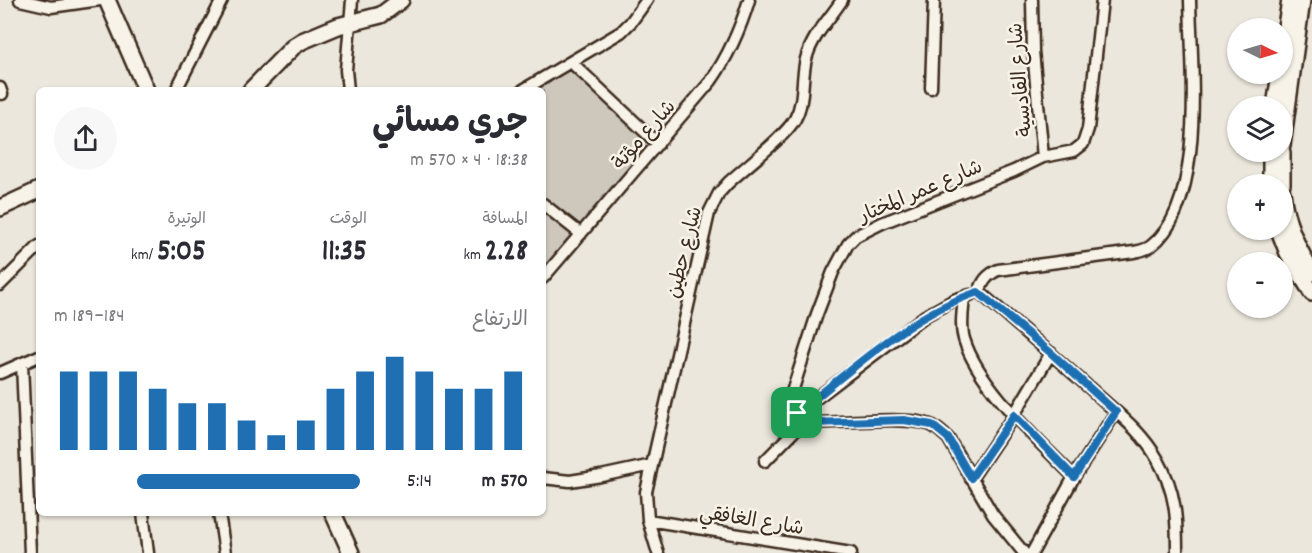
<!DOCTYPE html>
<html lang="ar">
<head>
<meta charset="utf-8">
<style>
	body { margin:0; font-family:Dekko,"Playpen Sans Arabic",sans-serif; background:#f7f7f7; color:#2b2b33; direction:rtl; height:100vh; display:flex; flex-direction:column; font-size:22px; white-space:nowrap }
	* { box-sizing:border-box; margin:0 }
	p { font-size:20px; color:#7c7c81 }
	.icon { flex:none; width:33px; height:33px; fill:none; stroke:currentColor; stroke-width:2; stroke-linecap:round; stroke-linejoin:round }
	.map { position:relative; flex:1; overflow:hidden; direction:ltr }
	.side { position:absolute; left:36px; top:87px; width:510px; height:429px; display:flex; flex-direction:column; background:#fff; border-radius:9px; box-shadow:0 2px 4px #0004; direction:rtl }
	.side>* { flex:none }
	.needle { width:39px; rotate:95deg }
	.tools { position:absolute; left:1227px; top:18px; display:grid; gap:12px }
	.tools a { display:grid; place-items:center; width:66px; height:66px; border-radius:50%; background:#fff; box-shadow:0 2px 4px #0004; font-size:30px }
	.pin { position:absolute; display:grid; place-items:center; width:51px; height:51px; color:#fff; margin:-26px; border-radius:12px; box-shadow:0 3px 9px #0006 }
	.round { display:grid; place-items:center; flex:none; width:63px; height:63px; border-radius:32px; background:#f7f7f7 }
	.summary { display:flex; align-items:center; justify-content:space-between; height:102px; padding:0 18px }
	h1 { font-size:33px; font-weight:700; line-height:45px }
	.figures { display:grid; grid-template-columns:repeat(3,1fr); gap:9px; height:102px; padding:6px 18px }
	.figures div { display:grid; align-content:center }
	.figures b { font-size:30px; font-weight:700 }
	.figures small { font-size:16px; font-weight:400 }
	.figures p { font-size:16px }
	.chart { height:168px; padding:12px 18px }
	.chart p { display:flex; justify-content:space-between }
	.chart svg { width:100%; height:108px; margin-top:6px; stroke:#1f6fb2; stroke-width:6 }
	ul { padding:0 18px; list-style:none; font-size:20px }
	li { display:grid; grid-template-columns:96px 72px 1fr; align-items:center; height:45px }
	li i { height:15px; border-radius:8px; background:#1f6fb2 }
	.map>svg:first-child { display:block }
	.park { fill:#cec8bc; stroke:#84796d; stroke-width:1.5 }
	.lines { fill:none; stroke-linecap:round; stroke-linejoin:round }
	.street-casing { stroke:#3b2a1e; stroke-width:15 }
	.secondary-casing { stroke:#3b2a1e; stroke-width:20 }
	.street { stroke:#f7f3e8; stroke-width:10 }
	.secondary { stroke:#f7f3e8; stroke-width:15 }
	.route-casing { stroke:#fff; stroke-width:12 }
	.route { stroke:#1f6fb2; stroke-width:8 }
	.labels { text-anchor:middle; stroke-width:5; stroke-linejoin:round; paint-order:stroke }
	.street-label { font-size:20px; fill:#3b2a1e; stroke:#f7f3e8 }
</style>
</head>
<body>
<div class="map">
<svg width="1312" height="553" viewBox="0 0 1312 553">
	<rect width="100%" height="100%" fill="#ece7dc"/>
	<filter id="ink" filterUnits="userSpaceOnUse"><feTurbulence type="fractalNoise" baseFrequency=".0167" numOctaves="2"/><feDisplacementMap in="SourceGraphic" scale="12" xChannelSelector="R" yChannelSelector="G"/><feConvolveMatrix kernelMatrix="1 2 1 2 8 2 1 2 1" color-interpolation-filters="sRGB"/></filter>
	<g filter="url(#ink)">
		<path class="park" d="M 569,62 L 650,144 L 543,275 L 543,90 L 520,90 Z"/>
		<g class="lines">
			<g class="street-casing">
				<path id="street" d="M 20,0 L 51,7 L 100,0
					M 1032,0 L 1033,51 L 1043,157
					M 571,62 L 658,144
					M 0,88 L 2,94
					M 931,88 L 934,0
					M 176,90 L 222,0
					M 348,90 L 346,70 L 352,0
					M 523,90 L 621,32 L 631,22 L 647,0
					M 543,204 L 581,234
					M 543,278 L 711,81 C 729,55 740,30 749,0
					M 0,285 L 39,246
					M 979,292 C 983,281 987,275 998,270 L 1134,252 C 1139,251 1146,250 1151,246 C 1207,203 1191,64 1190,0
					M 979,292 C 1017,324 1055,357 1093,391 C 1118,414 1141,430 1158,460 C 1176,492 1177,518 1177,553
					M 964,297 C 963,310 960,326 964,339 C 978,386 1039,441 1074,477
					M 22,363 L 30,553
					M 0,373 L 39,356
					M 797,413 L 925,316 L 954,300 L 970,295
					M 765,461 L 804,421
					M 543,478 L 570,481 L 601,476 L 652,465
					M 971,479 L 1014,415 L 1051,353
					M 143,513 L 148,553
					M 219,513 L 225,553
					M 648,520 L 851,553
					M 658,553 L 648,520 L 646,492 L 709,213 L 719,193 L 728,183 C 745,167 785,137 795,119 C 805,101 801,79 806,59 C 812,36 829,20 842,0
					M 1024,553 L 993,515 L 948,438 C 943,434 938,429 933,426 C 912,415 839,423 812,423 C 797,419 792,406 792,392 L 817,314 L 833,272 L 848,244 L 856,236 L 882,223 L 1014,171 L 1043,157 L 1074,151 L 1083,144 L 1088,129 L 1102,0
					M 1032,553 L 1074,477 L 1116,412"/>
			</g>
			<g class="secondary-casing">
				<path id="secondary" d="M 107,0 L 146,90
					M 1282,53 L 1290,0
					M 251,90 L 293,47 L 302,41 L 338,26 L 381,15 L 401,0
					M 1275,106 L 1280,74
					M 1282,145 L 1302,0
					M 1271,152 L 1271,184
					M 1282,184 L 1282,152
					M 1282,192 C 1285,222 1297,247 1312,273
					M 0,208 L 39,190
					M 1279,230 L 1288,253 L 1312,293
					M 333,513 L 351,553"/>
			</g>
			<use href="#street" class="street"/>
			<use href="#secondary" class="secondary"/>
		</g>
	</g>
	<g class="lines" filter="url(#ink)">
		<g class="route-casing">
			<path id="route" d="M 978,292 L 1051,353 L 1116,412 L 1074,477 L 1014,415 L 971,478 L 948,438 L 932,425 L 904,420 L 812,423 L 804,421 L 797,413 C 853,369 909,315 978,292 Z"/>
		</g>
		<use href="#route" class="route"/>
	</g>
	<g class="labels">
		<g class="street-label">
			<text transform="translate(1019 80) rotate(-95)" y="7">شارع القادسية</text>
			<text transform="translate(643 134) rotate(-49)" y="7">شارع مؤتة</text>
			<text transform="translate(920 190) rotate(-23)" y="7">شارع عمر المختار</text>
			<text transform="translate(683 252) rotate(-76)" y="7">شارع حطين</text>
			<text transform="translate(752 519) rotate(9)" y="7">شارع الغافقي</text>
		</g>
	</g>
</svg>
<div class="tools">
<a><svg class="needle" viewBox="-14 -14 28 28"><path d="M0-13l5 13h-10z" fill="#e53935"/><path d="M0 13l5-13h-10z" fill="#7c7c81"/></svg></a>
<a><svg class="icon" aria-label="layers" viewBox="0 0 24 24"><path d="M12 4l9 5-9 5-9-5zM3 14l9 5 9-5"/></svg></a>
<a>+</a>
<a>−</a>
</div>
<div class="pin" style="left:797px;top:413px;background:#1e9e55"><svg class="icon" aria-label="arrive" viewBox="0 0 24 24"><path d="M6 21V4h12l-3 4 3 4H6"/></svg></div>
<section class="side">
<div class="summary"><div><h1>جري مسائي</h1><p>18:38 · 4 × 570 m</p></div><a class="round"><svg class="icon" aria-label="share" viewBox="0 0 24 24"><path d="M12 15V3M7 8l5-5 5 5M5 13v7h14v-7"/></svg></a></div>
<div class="figures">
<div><p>المسافة</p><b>2.28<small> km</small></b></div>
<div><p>الوقت</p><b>11:35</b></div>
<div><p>الوتيرة</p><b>5:05<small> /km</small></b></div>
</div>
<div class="chart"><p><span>الارتفاع</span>184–189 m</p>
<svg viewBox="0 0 160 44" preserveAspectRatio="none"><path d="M5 44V12M15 44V12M25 44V12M35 44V19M45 44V25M55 44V25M65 44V32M75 44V38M85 44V32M95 44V19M105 44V12M115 44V6M125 44V12M135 44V19M145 44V19M155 44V12"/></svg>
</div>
<ul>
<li><b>570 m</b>5:14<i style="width:73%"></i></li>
</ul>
</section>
</div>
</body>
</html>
